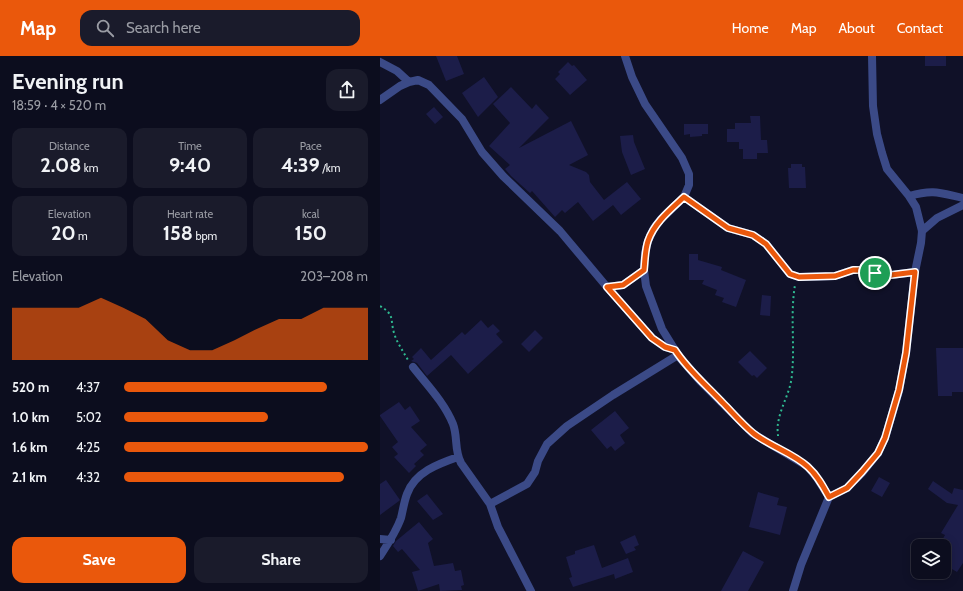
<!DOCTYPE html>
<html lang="en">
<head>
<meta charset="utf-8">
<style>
	body { margin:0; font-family:Cabin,sans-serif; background:#1a1b2b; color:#f1f3f6; height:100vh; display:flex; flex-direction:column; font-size:15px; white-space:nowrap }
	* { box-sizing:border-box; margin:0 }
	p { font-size:13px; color:#9a9ca4 }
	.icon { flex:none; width:22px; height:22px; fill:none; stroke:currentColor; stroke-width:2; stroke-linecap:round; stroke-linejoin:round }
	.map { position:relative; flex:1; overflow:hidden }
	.side { display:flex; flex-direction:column; background:#0c0d1e; width:380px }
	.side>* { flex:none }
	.buttons { position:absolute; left:531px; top:483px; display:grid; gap:8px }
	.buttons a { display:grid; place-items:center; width:40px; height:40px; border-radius:8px; background:#0c0d1e; box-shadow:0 2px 10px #0003,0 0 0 1px #2c2d3c; font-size:20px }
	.pin { position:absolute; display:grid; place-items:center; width:34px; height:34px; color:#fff; margin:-17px; border:2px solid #fff; border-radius:50%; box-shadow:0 1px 4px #0007 }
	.round { display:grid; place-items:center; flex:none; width:42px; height:42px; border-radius:12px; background:#1a1b2b }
	.head { display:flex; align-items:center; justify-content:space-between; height:68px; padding:0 12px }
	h1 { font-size:22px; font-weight:800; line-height:30px }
	.stats { display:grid; grid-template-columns:repeat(3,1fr); gap:6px; height:68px; padding:4px 12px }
	.stats div { display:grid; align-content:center; border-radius:10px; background:#1a1b2b; text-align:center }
	.stats b { font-size:20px; font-weight:800 }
	.stats small { font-size:11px; font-weight:400 }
	.stats p { font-size:11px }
	.chart { height:112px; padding:8px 12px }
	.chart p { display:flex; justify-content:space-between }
	.chart svg { width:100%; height:72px; margin-top:4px; fill:#ea580c; opacity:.7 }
	.primary-button { display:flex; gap:8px; margin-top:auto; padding:8px 12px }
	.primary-button a { flex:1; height:46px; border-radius:12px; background:#ea580c; color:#fff; font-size:16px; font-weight:800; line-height:46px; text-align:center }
	.primary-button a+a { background:#1a1b2b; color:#f1f3f6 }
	ul { padding:0 12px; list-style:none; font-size:13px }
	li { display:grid; grid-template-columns:64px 48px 1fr; align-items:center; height:30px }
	li i { height:10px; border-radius:5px; background:#ea580c }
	header { display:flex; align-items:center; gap:24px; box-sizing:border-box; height:56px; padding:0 20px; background:#ea580c; color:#fff }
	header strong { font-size:19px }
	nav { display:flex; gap:22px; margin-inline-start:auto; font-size:14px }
	.search { width:280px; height:36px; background:#1a1b2b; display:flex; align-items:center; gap:10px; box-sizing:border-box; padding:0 14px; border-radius:12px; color:#9a9ca4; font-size:15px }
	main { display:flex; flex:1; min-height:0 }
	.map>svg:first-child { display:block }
	.building { fill:#1c1d49 }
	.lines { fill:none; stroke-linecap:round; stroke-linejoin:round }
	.path { stroke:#2fba91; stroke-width:2; stroke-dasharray:2 3; stroke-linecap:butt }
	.minor { stroke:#3b4a87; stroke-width:8 }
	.route-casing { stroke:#fff; stroke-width:8 }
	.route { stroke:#ea580c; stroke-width:5 }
</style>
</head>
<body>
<header>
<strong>Map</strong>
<div class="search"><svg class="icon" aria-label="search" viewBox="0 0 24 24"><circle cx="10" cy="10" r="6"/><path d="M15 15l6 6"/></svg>Search here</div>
<nav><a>Home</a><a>Map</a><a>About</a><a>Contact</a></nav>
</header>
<main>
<section class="side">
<div class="head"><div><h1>Evening run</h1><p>18:59 · 4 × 520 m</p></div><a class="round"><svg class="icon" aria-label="share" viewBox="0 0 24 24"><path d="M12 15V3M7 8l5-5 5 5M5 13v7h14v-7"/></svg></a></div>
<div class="stats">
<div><p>Distance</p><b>2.08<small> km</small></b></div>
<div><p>Time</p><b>9:40</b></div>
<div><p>Pace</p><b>4:39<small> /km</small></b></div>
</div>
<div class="stats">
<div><p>Elevation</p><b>20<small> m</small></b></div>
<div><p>Heart rate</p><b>158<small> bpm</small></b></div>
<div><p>kcal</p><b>150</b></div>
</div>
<div class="chart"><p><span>Elevation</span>203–208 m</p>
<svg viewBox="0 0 160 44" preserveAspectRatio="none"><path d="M0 44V12L10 12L20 12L30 12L40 6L50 12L60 19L70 32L80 38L90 38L100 32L110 25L120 19L130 19L140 12L150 12L160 12V44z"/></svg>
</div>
<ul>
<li><b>520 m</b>4:37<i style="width:83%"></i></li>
<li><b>1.0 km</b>5:02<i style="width:59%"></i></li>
<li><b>1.6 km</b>4:25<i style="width:100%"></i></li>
<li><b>2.1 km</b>4:32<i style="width:90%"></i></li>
</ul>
<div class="primary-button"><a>Save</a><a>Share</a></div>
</section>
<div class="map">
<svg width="583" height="535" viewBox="0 0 583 535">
	<rect width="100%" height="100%" fill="#101128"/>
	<path class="building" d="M 56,0 L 77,0 L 84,18 L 66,25 Z
		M 545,0 L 566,0 L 566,10 L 545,10 Z
		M 188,6 L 192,10 L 194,9 L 207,24 L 190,39 L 175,23 L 180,18 L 178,16 Z
		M 104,21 L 118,41 L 98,61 L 82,37 Z
		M 131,31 L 152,53 L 156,48 L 169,62 L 139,92 L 191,65 L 208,99 L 189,109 L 206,116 L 209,119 L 210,126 L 224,144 L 247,126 L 261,143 L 241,159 L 233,149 L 213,165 L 198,146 L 185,157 L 182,154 L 175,161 L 152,135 L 150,137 L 131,120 L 125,113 L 130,109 L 109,90 L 130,67 L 113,48 Z
		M 54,51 L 63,61 L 55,68 L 46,58 Z
		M 370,60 L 380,60 L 381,84 L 387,84 L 388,97 L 377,97 L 377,103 L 363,103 L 363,93 L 359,93 L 359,86 L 347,86 L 347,73 L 355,73 L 355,67 L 371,67 Z
		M 304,68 L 328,68 L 328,78 L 322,78 L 322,80 L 310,81 L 310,78 L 304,79 Z
		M 253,79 L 254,86 L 265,113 L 251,119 L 242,96 L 240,80 Z
		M 411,108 L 422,108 L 422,111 L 425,111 L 426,132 L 409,132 L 408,112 L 411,112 Z
		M 309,198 L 318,198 L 318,204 L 342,211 L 341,214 L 366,224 L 356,251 L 342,246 L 344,242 L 335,239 L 337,234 L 322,228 L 324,224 L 309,224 Z
		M 382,239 L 391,240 L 390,260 L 380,259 Z
		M 101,264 L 108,272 L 113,268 L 120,275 L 116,278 L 123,286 L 88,318 L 71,299 L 47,320 L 37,307 L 31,305 L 34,303 L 32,301 L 41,292 L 51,304 L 82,276 L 85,279 Z
		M 155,274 L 163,282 L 149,296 L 141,288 Z
		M 556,292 L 583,292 L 583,336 L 572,336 L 572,340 L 558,340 Z
		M 370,295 L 387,312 L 377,322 L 374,319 L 372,320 L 358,306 Z
		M 19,346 L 25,354 L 30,350 L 40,365 L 31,371 L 47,389 L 40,395 L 44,399 L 34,408 L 36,410 L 29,417 L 14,401 L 18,398 L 12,391 L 18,386 L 0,360 L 0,359 Z
		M 235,355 L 249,372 L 240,379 L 245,387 L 235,395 L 231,390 L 227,393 L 211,374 Z
		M 499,421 L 510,427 L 502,441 L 491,435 Z
		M 6,424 L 20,444 L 19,445 L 0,459 L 0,428 Z
		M 553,425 L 572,438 L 574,432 L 583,434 L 583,507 L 577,516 L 565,509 L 571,499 L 564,495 L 564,490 L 559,490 L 565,479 L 561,477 L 578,449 L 567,447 L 548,433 Z
		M 378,436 L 399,442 L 397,449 L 407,451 L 400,479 L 369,471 Z
		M 47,438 L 63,458 L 53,464 L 37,445 Z
		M 39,466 L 53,483 L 48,487 L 54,510 L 73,507 L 75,515 L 81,514 L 84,529 L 81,530 L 82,534 L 60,535 L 59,528 L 38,535 L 32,516 L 40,514 L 22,493 L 18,496 L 13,490 L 16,485 Z
		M 255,479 L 259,489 L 254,491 L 256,494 L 246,498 L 240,486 Z
		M 214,489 L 222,512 L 248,502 L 253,516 L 235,523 L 234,518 L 193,531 L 189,522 L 192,521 L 186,501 L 195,498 L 195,495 Z
		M 363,495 L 384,506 L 368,535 L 341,535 Z"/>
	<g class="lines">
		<path class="path" d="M 0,250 C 15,259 10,263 14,277 C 17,287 23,295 28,304
			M 398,380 C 398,377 397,372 398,368 C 400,351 411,336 412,318 C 415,289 410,259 415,229"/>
		<path class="minor" d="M 245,0 L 252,21 L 265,48 L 302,102 L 309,118 L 309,129 L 304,141 L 281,163 L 274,172 L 268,185 L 265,197 L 264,214 L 266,230 L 282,273 L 300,302 L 321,326 L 372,377 L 427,410 L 437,422 L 449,441 L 421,509 L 413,535
			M 0,6 L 17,15 L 29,26
			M 0,44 L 20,30 L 29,26 L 38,24 L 49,29 L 82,63 L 102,96 L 123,120 L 180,175 L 227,231 L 272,282 L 285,291 L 295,294
			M 529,140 C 554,133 560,137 583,142
			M 304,141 L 348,172 L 373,179 L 386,188 L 410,218 L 419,221 L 455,220 L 473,214 L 481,214 L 511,219 L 535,216
			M 542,175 L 557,162 L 583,149
			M 227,231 L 243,229 L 264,214
			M 33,311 C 47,329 64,346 73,368 C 78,381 74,394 81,407 L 110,448 L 118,471 L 151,535
			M 449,441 L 467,432 L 482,417 L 498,397 L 505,382 L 519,335 L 526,297 L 535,216 L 541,187 L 542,175 L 536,151 L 529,140 L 507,113 L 502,97 L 497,78 L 493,50 L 492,0
			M 110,448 L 147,428 L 155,416 L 158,405 L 167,388 L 187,370 L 233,339 L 298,299
			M 0,483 L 11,484
			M 0,500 C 8,488 16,476 21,462 C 23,454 24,446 27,438 C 35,416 58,408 78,401"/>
	</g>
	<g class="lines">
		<g class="route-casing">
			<path id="route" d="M 304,141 L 348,172 L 373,179 L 386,188 L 410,218 L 419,221 L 455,220 L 473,214 L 481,214 L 511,219 L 535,216 L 526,297 L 519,334 L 505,382 L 498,397 L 482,416 L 467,432 L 449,441 C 443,430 437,419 428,411 C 413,397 389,390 373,377 C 362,368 352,356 342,346 C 326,329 308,314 295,294 L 285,291 L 272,282 L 227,231 L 243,229 L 264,214 C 265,204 265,194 268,185 C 274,167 290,154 304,141 Z"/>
		</g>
		<use href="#route" class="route"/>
	</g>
</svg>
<div class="buttons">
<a><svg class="icon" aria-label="layers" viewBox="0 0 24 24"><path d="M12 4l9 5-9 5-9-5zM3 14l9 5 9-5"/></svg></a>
</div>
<div class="pin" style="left:495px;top:217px;background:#1e9e55"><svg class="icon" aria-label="arrive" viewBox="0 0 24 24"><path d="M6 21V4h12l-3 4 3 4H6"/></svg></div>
</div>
</main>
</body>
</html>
